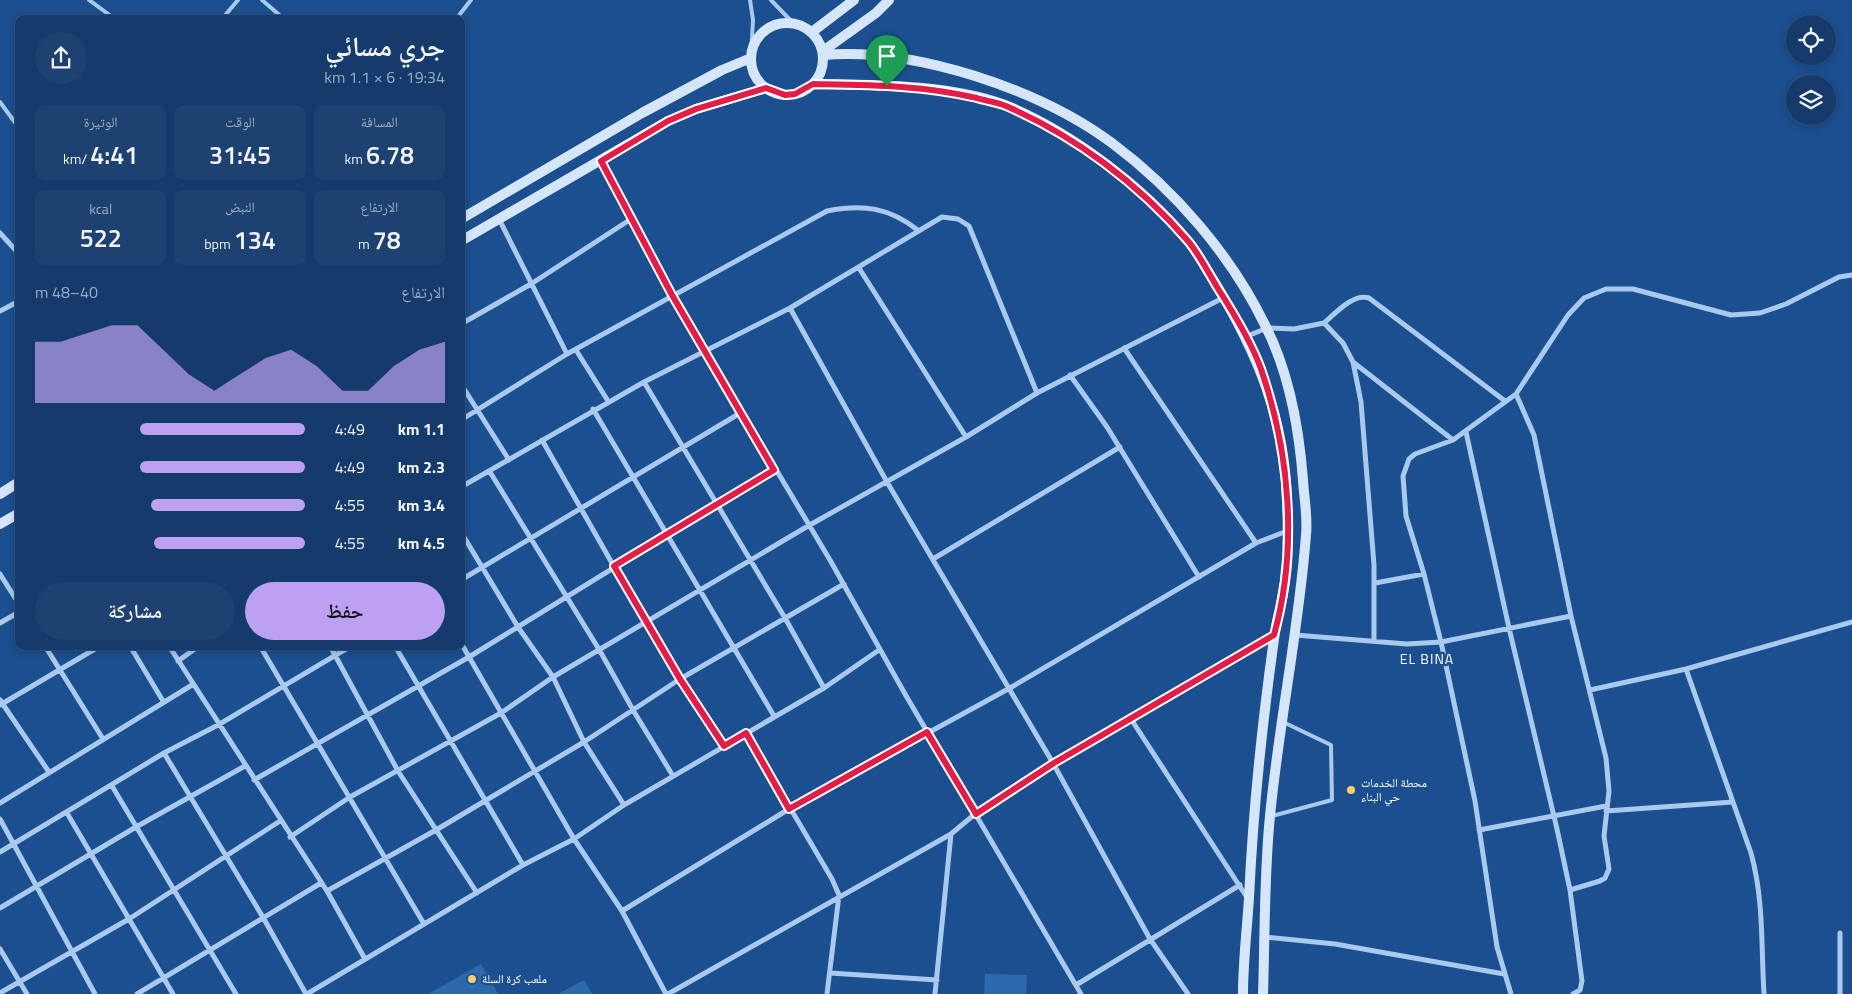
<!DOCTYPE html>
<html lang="ar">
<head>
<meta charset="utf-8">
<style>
	body { margin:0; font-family:"Titillium Web","Noto Naskh Arabic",sans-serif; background:#1d4271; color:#f1f3f6; direction:rtl; height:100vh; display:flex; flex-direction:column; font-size:19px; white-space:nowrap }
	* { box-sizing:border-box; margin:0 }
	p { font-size:16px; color:#9dadc1 }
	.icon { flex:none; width:28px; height:28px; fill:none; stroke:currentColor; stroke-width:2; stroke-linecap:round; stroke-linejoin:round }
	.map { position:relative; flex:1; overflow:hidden; direction:ltr }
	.sheet { position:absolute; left:15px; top:15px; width:450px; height:635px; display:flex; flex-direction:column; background:#143b6b; border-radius:10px; box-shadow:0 2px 8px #0003,0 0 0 1px #33557e; direction:rtl }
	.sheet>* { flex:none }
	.tools { position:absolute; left:1786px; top:15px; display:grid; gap:10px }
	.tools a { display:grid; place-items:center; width:50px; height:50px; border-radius:50%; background:#143b6b; box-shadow:0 2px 8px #0003,0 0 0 1px #33557e; font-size:25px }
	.pin { position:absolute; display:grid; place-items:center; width:42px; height:42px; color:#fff; margin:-51px -21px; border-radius:50% 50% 50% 0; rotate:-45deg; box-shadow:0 0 5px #0007 }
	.pin .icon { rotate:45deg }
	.round { display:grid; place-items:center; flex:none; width:52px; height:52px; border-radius:26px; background:#1d4271 }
	.summary { display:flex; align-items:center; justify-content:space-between; height:85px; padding:0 20px }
	h1 { font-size:28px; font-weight:600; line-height:38px }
	.stats { display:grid; grid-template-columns:repeat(3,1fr); gap:8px; height:85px; padding:5px 20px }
	.stats div { display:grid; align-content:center; border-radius:10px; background:#1d4271; text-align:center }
	.stats b { font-size:25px; font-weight:600 }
	.stats small { font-size:14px; font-weight:400 }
	.stats p { font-size:14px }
	.chart { height:140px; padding:10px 20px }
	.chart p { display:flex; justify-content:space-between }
	.chart svg { width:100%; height:90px; margin-top:5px; fill:#bca0f2; opacity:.7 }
	.primary-button { display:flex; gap:10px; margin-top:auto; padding:10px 20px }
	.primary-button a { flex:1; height:58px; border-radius:30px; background:#bca0f2; color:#111; font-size:20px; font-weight:600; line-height:58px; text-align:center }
	.primary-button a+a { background:#1d4271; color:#f1f3f6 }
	ul { padding:0 20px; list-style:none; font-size:16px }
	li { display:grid; grid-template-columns:80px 60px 1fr; align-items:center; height:38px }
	li i { height:12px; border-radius:6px; background:#bca0f2 }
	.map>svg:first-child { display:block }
	.park { fill:#2e69ad }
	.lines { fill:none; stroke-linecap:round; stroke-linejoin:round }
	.lane { stroke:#a9c9ee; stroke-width:4 }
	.street { stroke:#a9c9ee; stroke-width:5 }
	.secondary { stroke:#d6e6fa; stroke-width:10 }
	.route-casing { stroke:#fff; stroke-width:10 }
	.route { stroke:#e11d48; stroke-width:6 }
	.poi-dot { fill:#ffd166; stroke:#1b4f8f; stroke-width:2 }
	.labels { text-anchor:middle; stroke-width:4.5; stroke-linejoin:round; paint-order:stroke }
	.poi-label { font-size:12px; fill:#fff; stroke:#1b4f8f; text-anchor:start }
	.neighbourhood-label { font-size:14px; letter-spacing:1px; fill:#fff; stroke:#1b4f8f }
</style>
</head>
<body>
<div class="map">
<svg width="1852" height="994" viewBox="0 0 1852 994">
	<rect width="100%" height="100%" fill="#1b4f8f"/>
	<path class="park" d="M 481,964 L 498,994 L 428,994 Z
		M 985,974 L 1027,975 L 1026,994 L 984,994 Z
		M 584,980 L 592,994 L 558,994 Z"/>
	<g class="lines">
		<path class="lane" d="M 89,0 L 115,19
			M 262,0 L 284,19
			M 750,0 L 753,20 L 751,55
			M 771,0 L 794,24
			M 222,19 L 238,0
			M 456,19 L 471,0
			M 0,102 L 19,128
			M 1272,816 L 1332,800 L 1331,745 L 1283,722"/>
		<path class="street" d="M 601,161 L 672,295 L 830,560 L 905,694 L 1081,994
			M 499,219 L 567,354
			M 0,233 L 19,254
			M 859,268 L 966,437
			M 790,308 L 887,482 L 1053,763 L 1150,939 L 1188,994
			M 0,311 L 19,301
			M 1324,323 C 1336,313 1353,293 1369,298 L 1505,401
			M 461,324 L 531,284 L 631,219
			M 1245,337 L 1267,328 L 1294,329 L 1324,323 L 1343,343 L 1353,362 L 1361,402 L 1374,565 L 1374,641
			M 1124,348 L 1256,543
			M 576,350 L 608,401
			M 1353,362 L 1453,440
			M 1070,375 L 1107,427 L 1199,577
			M 644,382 L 785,618 L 824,688
			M 461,384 L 509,460
			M 1516,394 L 1534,435 L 1571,616 L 1606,758 L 1609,791 L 1604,836 L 1609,869 L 1605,878 L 1600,881 L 1570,890
			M 593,409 L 774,716
			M 461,420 L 567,354 L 827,211 C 863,204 889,207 919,231
			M 1466,432 L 1509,628 L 1557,829 L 1570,890 L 1582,981 L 1580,990 L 1573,994
			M 542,440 L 646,623 L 724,746
			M 490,472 L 600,651 L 633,710 L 673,776
			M 461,487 L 644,382 L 790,308 L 942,217 L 958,219 L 969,226 L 1037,393
			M 461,532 L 518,627 L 553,677 L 584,742 L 624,805
			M 933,559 L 1120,447
			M 0,574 L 19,604
			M 461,580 L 742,412
			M 1375,583 L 1424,574
			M 0,623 L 19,612
			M 1295,635 L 1407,644 L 1441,642 L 1571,616
			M 461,643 L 574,839 L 622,911 L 666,994
			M 45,646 L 103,739
			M 130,646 L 163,701
			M 169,646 L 327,891 L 365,959
			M 260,646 L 424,924
			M 330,646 L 398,771 L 477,893
			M 395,646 L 523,865
			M 178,661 L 199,646
			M 1686,669 L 1751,853 C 1764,900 1761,946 1764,994
			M 1590,690 L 1686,669 L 1852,622
			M 0,700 L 49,772
			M 0,705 L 100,646
			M 1131,719 L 1248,899
			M 746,733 L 832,879 L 839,895 L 827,994
			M 164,753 L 264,919 L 306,994
			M 254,780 L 469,657 L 774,469
			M 112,786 L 236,994
			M 0,803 L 192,685
			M 1606,811 L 1733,802
			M 67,813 L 173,994
			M 0,819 L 95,994
			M 1479,830 L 1606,806
			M 290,837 L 350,797 L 501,713 L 553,677 L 808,526 L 966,437 L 1037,393 L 1223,298
			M 0,852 L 164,753 L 218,725 L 351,646
			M 327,891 L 436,830 L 584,742 L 680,679 L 844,584
			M 0,908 L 136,827 L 245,766
			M 622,911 L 789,809 L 1010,688 L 1256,543 L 1287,531
			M 1265,937 L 1335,944 L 1504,974
			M 0,949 L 27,994
			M 830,973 L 937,980
			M 1076,985 L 1240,885
			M 0,993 L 129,919 L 280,821
			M 137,994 L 321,883
			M 307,994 L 523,865 L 574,839 L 624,805 L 824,688 L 879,650
			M 668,994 L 951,834 L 975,814 L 1053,763 L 1273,636
			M 935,994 L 951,834
			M 1511,994 L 1497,947 L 1475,801 L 1441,642 L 1424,574 L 1406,516 L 1403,476 L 1409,459 L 1415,454 L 1453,440 L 1516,394 L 1568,315 L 1584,298 L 1606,289 L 1633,289 L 1731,315 L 1760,313 L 1786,304 L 1839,277 L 1852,275
			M 1840,994 L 1840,933"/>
		<path class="secondary" d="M751 59a36 36 0 1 1 72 0a36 36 0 1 1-72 0Z
			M 812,32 L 854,0
			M 823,51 L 876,13 L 889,0
			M 823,55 C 914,47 1039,89 1112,143 C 1175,190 1231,255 1265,325 C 1289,372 1299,427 1303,480 C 1304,498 1308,517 1306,535 C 1299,629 1279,722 1270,816 C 1264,875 1265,935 1263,994
			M 813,84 C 872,85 949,84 1005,105 C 1070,131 1143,187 1188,241 C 1198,253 1205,268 1214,281 C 1257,352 1285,418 1287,502 C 1288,525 1289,551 1286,574 C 1284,596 1277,617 1274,639 C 1262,725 1253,811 1249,898 C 1247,930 1243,962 1243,994
			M 461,219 L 642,113 L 722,70 L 751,58
			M 461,241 L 668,121 L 696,109 L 766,88
			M 0,494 L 19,482
			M 0,524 L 19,513"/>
	</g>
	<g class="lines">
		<g class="route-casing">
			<path id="route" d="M 813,84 C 868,85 923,85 977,98 C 986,101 997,102 1006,106 C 1075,136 1138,183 1188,241 C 1199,254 1208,272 1217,287 C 1233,312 1251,341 1261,369 C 1290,453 1298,549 1274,635 L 1054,763 L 976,814 L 927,732 L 789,809 L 746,733 L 724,746 L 680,679 L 614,566 L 774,470 L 672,295 L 601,161 L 668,121 L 696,109 L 766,88 L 785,95 L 795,94 Z"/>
		</g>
		<use href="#route" class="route"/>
	</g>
	<g class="poi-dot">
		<circle cx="1351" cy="790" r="5"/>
		<circle cx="472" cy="979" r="5"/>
	</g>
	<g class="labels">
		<g class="poi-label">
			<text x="1361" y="787">محطة الخدمات<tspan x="1361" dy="14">حي البناء</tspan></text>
			<text x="482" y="983">ملعب كرة السلة</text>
		</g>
		<g class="neighbourhood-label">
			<text x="1427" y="664">EL BINA</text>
		</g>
	</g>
</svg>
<div class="tools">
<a><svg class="icon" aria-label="locate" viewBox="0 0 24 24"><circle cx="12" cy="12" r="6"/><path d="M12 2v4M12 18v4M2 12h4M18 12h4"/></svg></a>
<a><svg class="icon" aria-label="layers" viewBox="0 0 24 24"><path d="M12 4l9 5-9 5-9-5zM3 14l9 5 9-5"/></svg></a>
</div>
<div class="pin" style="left:887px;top:86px;background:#1e9e55"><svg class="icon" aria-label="arrive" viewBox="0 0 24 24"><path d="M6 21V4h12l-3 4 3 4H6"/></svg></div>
<section class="sheet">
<div class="summary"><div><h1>جري مسائي</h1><p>19:34 · 6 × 1.1 km</p></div><a class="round"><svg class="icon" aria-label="share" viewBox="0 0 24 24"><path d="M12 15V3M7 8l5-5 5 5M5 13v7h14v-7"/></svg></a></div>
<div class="stats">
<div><p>المسافة</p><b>6.78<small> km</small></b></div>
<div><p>الوقت</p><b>31:45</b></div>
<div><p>الوتيرة</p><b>4:41<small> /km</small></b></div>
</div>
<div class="stats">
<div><p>الارتفاع</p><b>78<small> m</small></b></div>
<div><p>النبض</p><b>134<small> bpm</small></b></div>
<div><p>kcal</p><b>522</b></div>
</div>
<div class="chart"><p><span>الارتفاع</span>40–48 m</p>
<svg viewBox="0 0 160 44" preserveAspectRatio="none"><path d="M0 44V14L10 14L20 10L30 6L40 6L50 18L60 30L70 38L80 30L90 22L100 18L110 26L120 38L130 38L140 26L150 18L160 14V44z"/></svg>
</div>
<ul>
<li><b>1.1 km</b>4:49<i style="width:61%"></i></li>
<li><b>2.3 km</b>4:49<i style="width:61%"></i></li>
<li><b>3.4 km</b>4:55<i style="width:57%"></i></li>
<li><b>4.5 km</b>4:55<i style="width:56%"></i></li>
</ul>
<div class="primary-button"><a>حفظ</a><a>مشاركة</a></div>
</section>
</div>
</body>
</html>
